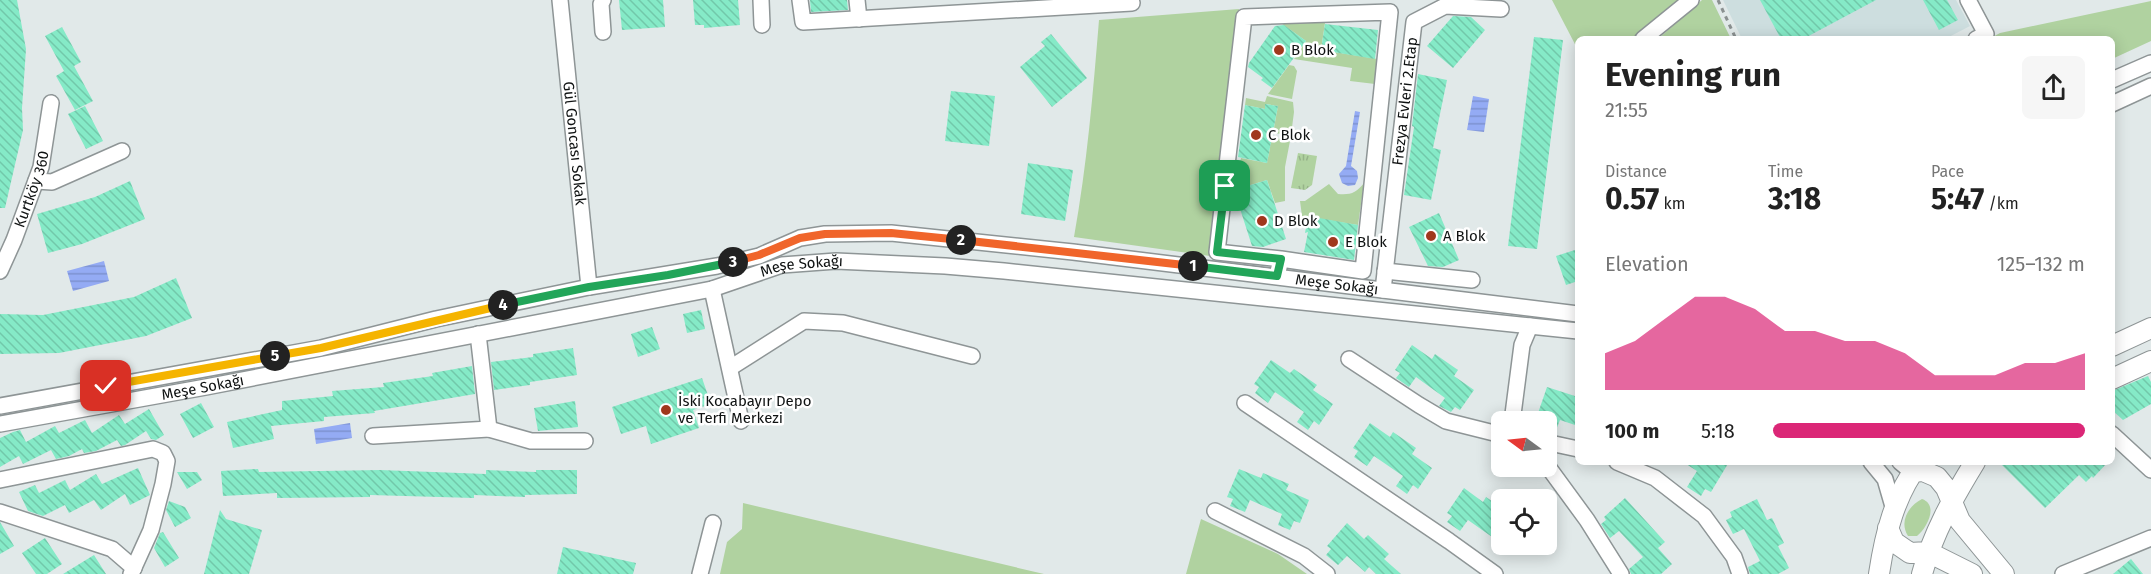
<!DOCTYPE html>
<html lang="en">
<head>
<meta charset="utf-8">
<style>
	body { margin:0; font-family:"Fira Sans",sans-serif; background:#f6f6f6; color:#222; height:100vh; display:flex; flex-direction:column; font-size:22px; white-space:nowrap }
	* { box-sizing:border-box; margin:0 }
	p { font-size:20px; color:#767676 }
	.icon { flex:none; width:33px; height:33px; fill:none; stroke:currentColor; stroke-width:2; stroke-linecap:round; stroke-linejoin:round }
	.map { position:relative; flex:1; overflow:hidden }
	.details { position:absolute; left:1575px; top:36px; width:540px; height:429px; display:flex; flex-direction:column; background:#fff; border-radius:9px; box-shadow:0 3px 15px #0003 }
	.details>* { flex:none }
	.needle { width:39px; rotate:285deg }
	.tools { position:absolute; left:1491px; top:411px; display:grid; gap:12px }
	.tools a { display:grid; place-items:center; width:66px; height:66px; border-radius:9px; background:#fff; box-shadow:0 3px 15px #0003; font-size:30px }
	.pin { position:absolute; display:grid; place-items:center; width:51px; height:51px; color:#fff; margin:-26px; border-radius:12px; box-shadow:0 3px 9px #0006 }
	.km { position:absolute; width:30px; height:30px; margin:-15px; border-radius:50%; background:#222; color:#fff; font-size:16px; line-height:30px; text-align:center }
	.round { display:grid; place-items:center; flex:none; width:63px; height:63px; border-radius:9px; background:#f6f6f6 }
	.headline { display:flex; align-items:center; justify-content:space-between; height:102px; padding:0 30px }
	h1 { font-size:33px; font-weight:700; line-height:45px }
	.stats { display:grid; grid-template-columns:repeat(3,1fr); gap:9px; height:102px; padding:6px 30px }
	.stats div { display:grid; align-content:center }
	.stats b { font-size:30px; font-weight:700 }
	.stats small { font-size:16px; font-weight:400 }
	.stats p { font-size:16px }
	.chart { height:168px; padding:12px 30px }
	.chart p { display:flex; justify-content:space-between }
	.chart svg { width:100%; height:108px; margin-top:6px; fill:#db2777; opacity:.7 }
	ul { padding:0 30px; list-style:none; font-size:20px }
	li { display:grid; grid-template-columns:96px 72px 1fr; align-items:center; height:45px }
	li i { height:15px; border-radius:8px; background:#db2777 }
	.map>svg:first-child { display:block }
	.built { fill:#cddedf }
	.green { fill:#b0d2a0 }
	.park { fill:url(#park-tufts) }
	.water { fill:url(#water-rules) }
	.building { fill:url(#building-back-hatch) }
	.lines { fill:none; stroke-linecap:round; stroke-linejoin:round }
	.minor-casing { stroke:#8e9596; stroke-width:18 }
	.major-casing { stroke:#8e9596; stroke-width:22 }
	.path { stroke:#8a9090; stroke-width:3; stroke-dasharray:4.5 4.5; stroke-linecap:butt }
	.minor { stroke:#fff; stroke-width:15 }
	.major { stroke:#fff; stroke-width:20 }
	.split-1-casing { stroke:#fff; stroke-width:12 }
	.split-2-casing { stroke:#fff; stroke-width:12 }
	.split-3-casing { stroke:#fff; stroke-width:12 }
	.split-4-casing { stroke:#fff; stroke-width:12 }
	.split-5-casing { stroke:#fff; stroke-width:12 }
	.split-6-casing { stroke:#fff; stroke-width:12 }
	.split-1 { stroke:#22a559; stroke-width:8 }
	.split-2 { stroke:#f0652b; stroke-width:8 }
	.split-3 { stroke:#f0652b; stroke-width:8 }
	.split-4 { stroke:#22a559; stroke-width:8 }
	.split-5 { stroke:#f5b400; stroke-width:8 }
	.split-6 { stroke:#f5b400; stroke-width:8 }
	.poi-dot { fill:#a0381d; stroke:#fff; stroke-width:2 }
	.labels { text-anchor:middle; stroke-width:5; stroke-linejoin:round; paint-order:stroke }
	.poi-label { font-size:15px; fill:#0f1212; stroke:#fff; text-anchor:start }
	.street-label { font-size:15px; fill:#0f1212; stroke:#fff }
</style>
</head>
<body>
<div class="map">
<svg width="2151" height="574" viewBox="0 0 2151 574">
	<defs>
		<pattern id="park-tufts" width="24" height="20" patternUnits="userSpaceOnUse" patternTransform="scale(1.5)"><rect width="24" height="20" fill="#b0d2a0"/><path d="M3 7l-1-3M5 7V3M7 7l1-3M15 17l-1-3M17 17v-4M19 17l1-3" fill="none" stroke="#96b389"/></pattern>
		<pattern id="water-rules" width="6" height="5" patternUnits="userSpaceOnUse" patternTransform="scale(1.5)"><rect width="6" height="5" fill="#94abf4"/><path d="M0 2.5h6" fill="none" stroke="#7e92d0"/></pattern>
		<pattern id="building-back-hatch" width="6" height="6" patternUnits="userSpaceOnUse" patternTransform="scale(1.5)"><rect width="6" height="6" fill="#85eac7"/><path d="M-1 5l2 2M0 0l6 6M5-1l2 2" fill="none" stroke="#72c8aa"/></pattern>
	</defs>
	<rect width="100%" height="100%" fill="#e1e9e9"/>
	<path class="built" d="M 1723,0 L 1956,0 L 1970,26 L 1945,39 L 1742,39 Z"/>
	<path class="green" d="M 1552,0 L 1681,0 L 1636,39 L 1578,39 L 1578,50 Z
		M 1702,0 L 1712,0 L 1731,39 L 1658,39 Z
		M 2151,1 L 2151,41 L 2112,59 L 2112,39 L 1989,39 L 2000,33 Z
		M 1239,9 L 1210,256 L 1074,237 C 1087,165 1093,93 1099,20 Z
		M 1281,20 L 1325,23 L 1321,50 L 1378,59 L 1375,84 L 1350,81 L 1352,68 L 1294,59 L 1306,41 L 1278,21 Z
		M 1289,65 L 1294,66 L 1297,71 L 1292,99 L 1268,94 Z
		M 1267,96 L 1293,102 L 1294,112 L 1291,135 L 1273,133 L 1278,106 L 1266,104 L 1265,109 L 1245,105 L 1246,98 L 1265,102 Z
		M 1272,137 L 1290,141 L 1285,167 L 1285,201 L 1275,203 L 1267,180 L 1234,190 L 1241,158 L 1267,163 Z
		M 1364,183 L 1358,225 L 1302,216 L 1300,201 L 1305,201 L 1329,184 L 1338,194 C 1351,195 1356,193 1364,183 Z
		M 1922,499 C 1939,505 1927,528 1917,536 L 1908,536 C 1899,522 1908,506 1922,499 Z
		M 743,503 L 1044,574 L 720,574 L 727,542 L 742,529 Z
		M 1201,519 L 1278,554 L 1307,574 L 1186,574 Z"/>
	<path class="park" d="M 1298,153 L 1317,156 L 1312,185 L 1305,190 L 1291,188 Z"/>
	<path class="water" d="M 1473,96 L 1489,99 L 1484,132 L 1467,130 Z
		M 1355,111 L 1360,112 L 1351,166 L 1357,171 L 1358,178 L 1355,185 L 1348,186 L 1342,183 L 1339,174 L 1346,166 Z
		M 104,261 L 109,281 L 73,291 L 67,271 Z
		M 350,423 L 352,438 L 316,444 L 314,429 Z"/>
	<path class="building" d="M 0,0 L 17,0 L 26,49 L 22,108 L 23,130 L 5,208 L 0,208 Z
		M 619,0 L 663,0 L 665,27 L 622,30 Z
		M 693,0 L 738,0 L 740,25 L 704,28 L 704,25 L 695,25 Z
		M 810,0 L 847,0 L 848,10 L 811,12 Z
		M 1760,0 L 1876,0 L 1803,39 L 1781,39 Z
		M 1923,0 L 1947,0 L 1958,20 L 1939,30 Z
		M 1453,16 L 1471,17 L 1485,30 L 1453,68 L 1427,46 Z
		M 1325,24 L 1378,30 L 1375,59 L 1321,50 Z
		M 1284,25 L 1306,41 L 1272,88 L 1261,80 L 1263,78 L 1248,67 L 1249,63 L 1275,26 Z
		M 62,27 L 81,62 L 74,66 L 93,101 L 75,110 L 56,76 L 64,71 L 45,36 Z
		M 1051,34 L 1087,78 L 1052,107 L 1020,67 L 1045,46 L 1041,42 Z
		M 1534,37 L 1563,40 L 1537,249 L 1508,246 Z
		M 1418,74 L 1447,80 L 1433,148 L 1441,150 L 1431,200 L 1404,195 L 1414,127 L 1412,126 Z
		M 951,91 L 995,96 L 989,146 L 945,141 Z
		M 1265,104 L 1278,106 L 1267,163 L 1238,157 L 1245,105 L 1265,109 Z
		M 85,106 L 103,141 L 86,149 L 68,114 Z
		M 1028,163 L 1073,170 L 1065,221 L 1021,214 Z
		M 1267,180 L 1286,239 L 1263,247 L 1252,246 L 1234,190 Z
		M 130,181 L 145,219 L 82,244 L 48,253 L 37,214 L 95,197 Z
		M 1439,213 L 1459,260 L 1443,267 L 1428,266 L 1409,227 Z
		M 1308,216 L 1358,225 L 1354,260 L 1304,252 L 1308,232 L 1305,233 Z
		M 1578,249 L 1578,281 L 1566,285 L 1556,256 Z
		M 176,278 L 192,318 L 146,336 L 59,353 L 0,354 L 0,314 L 43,315 L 134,297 Z
		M 701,310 L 705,329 L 687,333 L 683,314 Z
		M 652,327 L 660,349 L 638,357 L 631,334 Z
		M 1412,345 L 1432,359 L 1435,354 L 1458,370 L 1454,376 L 1474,390 L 1460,410 L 1455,407 L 1451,412 L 1439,406 L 1445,398 L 1416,377 L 1409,387 L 1396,378 L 1400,373 L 1395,370 Z
		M 573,348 L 577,375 L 530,382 L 530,385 L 494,390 L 491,362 L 533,357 L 533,354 Z
		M 1271,360 L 1290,373 L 1294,369 L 1317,385 L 1313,390 L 1333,404 L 1319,425 L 1314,421 L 1308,430 L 1297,422 L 1304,412 L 1275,392 L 1268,403 L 1255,393 L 1259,387 L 1254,384 Z
		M 472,366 L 475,394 L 374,411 L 375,413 L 324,417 L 324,421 L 271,426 L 274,439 L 233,448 L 227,422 L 282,410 L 282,401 L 333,396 L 332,391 L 384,387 L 383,383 L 433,376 L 432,373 Z
		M 2148,376 L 2151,382 L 2151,404 L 2123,420 L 2112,410 L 2112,391 Z
		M 702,378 L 711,404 L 693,410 L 699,428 L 651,444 L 646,426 L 621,434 L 612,407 Z
		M 1547,387 L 1578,397 L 1578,426 L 1560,420 L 1556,430 L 1546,427 L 1546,422 L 1543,422 L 1544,418 L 1537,416 Z
		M 575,401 L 578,427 L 538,431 L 534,408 Z
		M 201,403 L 214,427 L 193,438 L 180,414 Z
		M 149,409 L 164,435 L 156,440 L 151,439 L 146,431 L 125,445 L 121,446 L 117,440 L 96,451 L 84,453 L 82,449 L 69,456 L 56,459 L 51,450 L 23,464 L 19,456 L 0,467 L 0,438 L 13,432 L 20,430 L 26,442 L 55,426 L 59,433 L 85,420 L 92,433 L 119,415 L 125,424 Z
		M 1370,423 L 1390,437 L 1393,432 L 1416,448 L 1412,454 L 1432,468 L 1418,489 L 1413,485 L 1407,494 L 1396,486 L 1403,476 L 1374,456 L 1367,466 L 1354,457 L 1358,451 L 1353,448 Z
		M 1683,462 L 1729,462 L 1711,492 L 1705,489 L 1701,496 L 1687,487 L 1697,471 Z
		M 1999,462 L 2108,462 L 2093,478 L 2092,476 L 2086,482 L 2079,475 L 2045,508 Z
		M 138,468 L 150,495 L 130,505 L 125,494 L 101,510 L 94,500 L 69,513 L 65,505 L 43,516 L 28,511 L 19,492 L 35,485 L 39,493 L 65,480 L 70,490 L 96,474 L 102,484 Z
		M 258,469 L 259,472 L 380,470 L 486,474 L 486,470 L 536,472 L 536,470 L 577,470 L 577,494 L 525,495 L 525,497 L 474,495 L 474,498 L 370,495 L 370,497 L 277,498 L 277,493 L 223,496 L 221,471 Z
		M 1239,469 L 1261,478 L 1263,473 L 1289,484 L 1286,490 L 1309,500 L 1300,523 L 1294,521 L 1290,530 L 1278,525 L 1282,514 L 1250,500 L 1245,512 L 1230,506 L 1233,499 L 1227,497 Z
		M 177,472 L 197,472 L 202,480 L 187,489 Z
		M 1464,488 L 1483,502 L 1486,497 L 1502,508 L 1502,544 L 1468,520 L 1460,531 L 1447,522 L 1452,516 L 1447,513 Z
		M 1625,498 L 1665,542 L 1658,548 L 1672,564 L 1661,574 L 1631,574 L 1629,569 L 1643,557 L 1619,531 L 1610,538 L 1601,524 L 1606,520 L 1604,517 Z
		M 1757,499 L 1767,520 L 1772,518 L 1784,543 L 1778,546 L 1789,568 L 1778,574 L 1750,574 L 1748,567 L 1760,561 L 1744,529 L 1733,534 L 1726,520 L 1732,517 L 1730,512 Z
		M 169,501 L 185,507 L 191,518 L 175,527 L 166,510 Z
		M 220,510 L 226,519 L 262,530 L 249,574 L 204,574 Z
		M 0,522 L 14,546 L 0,554 Z
		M 1347,523 L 1364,539 L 1368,535 L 1389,554 L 1384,559 L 1401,574 L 1376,574 L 1369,567 L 1365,572 L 1347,556 L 1338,565 L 1326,555 L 1331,549 L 1327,546 Z
		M 163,532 L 179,558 L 165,567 L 154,548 L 160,533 Z
		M 45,538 L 62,564 L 47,574 L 36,574 L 22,553 Z
		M 563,547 L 636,563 L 633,574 L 557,574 Z
		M 94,555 L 106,574 L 63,574 Z
		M 2131,559 L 2143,574 L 2113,574 Z"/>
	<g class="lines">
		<g class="minor-casing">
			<g id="minor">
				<path id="s1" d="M 560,0 L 589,287"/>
				<path d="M 603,0 L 601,4 L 603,32"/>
				<path d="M 761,0 L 762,25"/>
				<path d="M 800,0 L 803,22 L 1132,3 L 1131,0"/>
				<path d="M 857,0 L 859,19"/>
				<path d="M 1968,0 L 1986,34 L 1976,39"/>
				<path d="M 1643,39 L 1691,0"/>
				<path d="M 2112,80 L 2151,63"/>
				<path d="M 2112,104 L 2151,86"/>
				<path d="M 36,181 L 52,182 L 122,151"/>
				<path id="s2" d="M 0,271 L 14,240 L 41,167 L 51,103"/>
				<path d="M 1385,271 L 1472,280"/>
				<path d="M 1277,276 L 1281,259 L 1363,271 L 1390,12 L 1244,17 L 1217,252 L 1281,259"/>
				<path d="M 712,289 L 741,421"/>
				<path id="s3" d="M 1383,290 L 1414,22 L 1445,6 L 1501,9"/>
				<path d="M 1349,359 L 1419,405 L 1446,421 L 1502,435"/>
				<path d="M 730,368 L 804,321 L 843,323 L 972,356"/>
				<path d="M 1245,403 L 1449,541 L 1495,574"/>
				<path id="s4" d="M 0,406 L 321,348 L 436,319 L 589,287 L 717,266 L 759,256 L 800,238 L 825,234 L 891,233 L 1073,252 L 1578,314"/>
				<path d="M 1512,422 L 1522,345 L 1530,326"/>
				<path id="s5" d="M 0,424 L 206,387 L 712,289 L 782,265 L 836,261 L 945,266 L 1004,271 L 1578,331"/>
				<path d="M 489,429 L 531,441 L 585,441"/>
				<path d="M 2112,434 L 2151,470"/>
				<path d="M 373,436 L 489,429 L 478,334"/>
				<path d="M 1546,445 L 1550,443 L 1578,449"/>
				<path d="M 1617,462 L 1655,478 L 1704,516 L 1734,557 L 1740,574"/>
				<path d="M 1871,462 L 1885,479 L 1894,510"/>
				<path d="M 1900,462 L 1912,472"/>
				<path d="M 1546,464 L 1587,520 L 1621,574"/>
				<path d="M 0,480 L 153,449 L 163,453 L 167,461 L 163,484 L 151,530 L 131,574"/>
				<path d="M 1215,511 L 1304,556 L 1327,574"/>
				<path d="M 0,512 L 112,549 L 134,568"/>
				<path d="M 700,574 L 713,523"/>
				<path d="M 2063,574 L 2151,538"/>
			</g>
		</g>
		<g class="major-casing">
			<path id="major" d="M 2112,346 L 2151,328
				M 2112,379 L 2151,361
				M 1912,472 L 1923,471 L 1937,477 L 1946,488 L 1960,521 L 2004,574
				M 1888,528 L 1894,542 L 1910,553 L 1928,552 L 1972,574
				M 1879,574 C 1885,534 1895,494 1920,462
				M 1922,574 C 1933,533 1953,498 1975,462"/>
		</g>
		<path class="path" d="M 1718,0 L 1736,39"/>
		<use href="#minor" class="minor"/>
		<use href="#major" class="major"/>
	</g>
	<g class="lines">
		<g class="split-1-casing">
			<path id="split-1" d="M 1193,266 L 1277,276 L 1281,259 L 1217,252 L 1225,186"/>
		</g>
		<g class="split-2-casing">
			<path id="split-2" d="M 961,240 L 1193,266"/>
		</g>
		<g class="split-3-casing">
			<path id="split-3" d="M 733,262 L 759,255 L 800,238 L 825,234 L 891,233 L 961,240"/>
		</g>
		<g class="split-4-casing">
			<path id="split-4" d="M 503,305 L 589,287 L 668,275 L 733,262"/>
		</g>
		<g class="split-5-casing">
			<path id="split-5" d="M 275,356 L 321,348 L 503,305"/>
		</g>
		<g class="split-6-casing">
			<path id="split-6" d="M 106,386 L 275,356"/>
		</g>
		<use href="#split-1" class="split-1"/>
		<use href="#split-2" class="split-2"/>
		<use href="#split-3" class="split-3"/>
		<use href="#split-4" class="split-4"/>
		<use href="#split-5" class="split-5"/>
		<use href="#split-6" class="split-6"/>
	</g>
	<g class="poi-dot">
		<circle cx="1279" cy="50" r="6"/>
		<circle cx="1256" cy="135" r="6"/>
		<circle cx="1262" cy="221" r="6"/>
		<circle cx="1431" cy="236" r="6"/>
		<circle cx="1333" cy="242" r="6"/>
		<circle cx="666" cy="410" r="6"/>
	</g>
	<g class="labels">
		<g class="poi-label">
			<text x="1291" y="55">B Blok</text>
			<text x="1268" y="140">C Blok</text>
			<text x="1274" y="226">D Blok</text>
			<text x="1443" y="241">A Blok</text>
			<text x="1345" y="247">E Blok</text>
			<text x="678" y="406">İski Kocabayır Depo<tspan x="678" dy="17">ve Terfi Merkezi</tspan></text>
		</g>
		<g class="street-label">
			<text dy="5" stroke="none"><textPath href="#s3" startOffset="190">Frezya Evleri 2.Etap</textPath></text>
			<text dy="5" stroke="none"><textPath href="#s1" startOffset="144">Gül Goncası Sokak</textPath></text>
			<text dy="5" stroke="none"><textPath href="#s2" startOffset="88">Kurtköy 360</textPath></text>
			<text dy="5" stroke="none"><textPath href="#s5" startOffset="818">Meşe Sokağı</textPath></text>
			<text dy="5" stroke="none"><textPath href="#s4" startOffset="1359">Meşe Sokağı</textPath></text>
			<text dy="5" stroke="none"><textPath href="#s5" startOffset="206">Meşe Sokağı</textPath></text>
		</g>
	</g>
</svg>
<div class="tools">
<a><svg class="needle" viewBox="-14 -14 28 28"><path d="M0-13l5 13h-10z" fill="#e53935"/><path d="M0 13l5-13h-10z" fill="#767676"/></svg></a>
<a><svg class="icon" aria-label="locate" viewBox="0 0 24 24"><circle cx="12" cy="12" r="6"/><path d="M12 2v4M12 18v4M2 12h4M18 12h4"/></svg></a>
</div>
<div class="pin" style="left:1225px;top:186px;background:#1e9e55"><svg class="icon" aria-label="arrive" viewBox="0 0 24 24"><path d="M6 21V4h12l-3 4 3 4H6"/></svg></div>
<div class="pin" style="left:106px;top:386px;background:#d93025"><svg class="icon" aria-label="check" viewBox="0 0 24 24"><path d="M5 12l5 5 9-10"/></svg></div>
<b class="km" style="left:1193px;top:266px">1</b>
<b class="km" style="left:961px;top:240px">2</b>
<b class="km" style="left:733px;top:262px">3</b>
<b class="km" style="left:503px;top:305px">4</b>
<b class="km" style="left:275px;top:356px">5</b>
<section class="details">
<div class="headline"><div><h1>Evening run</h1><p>21:55</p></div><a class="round"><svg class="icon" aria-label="share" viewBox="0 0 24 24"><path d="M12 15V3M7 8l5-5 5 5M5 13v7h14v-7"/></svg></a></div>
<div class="stats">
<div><p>Distance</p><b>0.57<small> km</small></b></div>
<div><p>Time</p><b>3:18</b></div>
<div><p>Pace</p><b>5:47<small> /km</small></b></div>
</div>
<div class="chart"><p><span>Elevation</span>125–132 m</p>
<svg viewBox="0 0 160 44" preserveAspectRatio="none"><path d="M0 44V29L10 24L20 15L30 6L40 6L50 11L60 20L70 20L80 24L90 24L100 29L110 38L120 38L130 38L140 33L150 33L160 29V44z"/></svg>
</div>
<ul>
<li><b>100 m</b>5:18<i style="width:100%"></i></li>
</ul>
</section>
</div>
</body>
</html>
